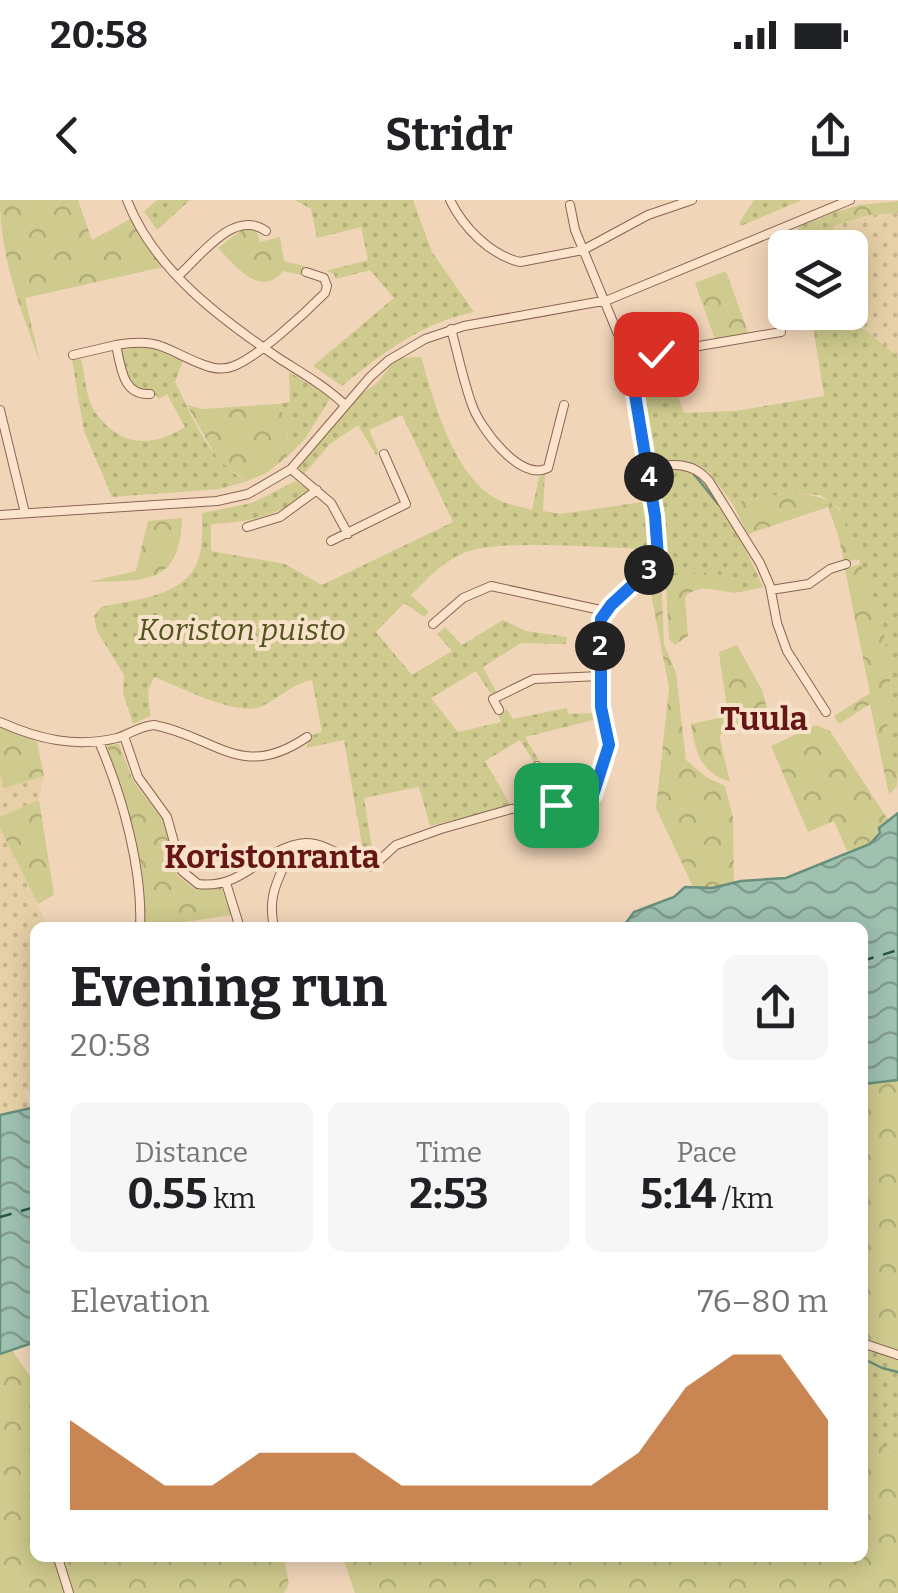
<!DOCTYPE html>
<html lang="en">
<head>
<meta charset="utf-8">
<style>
	body { margin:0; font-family:Bitter,serif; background:#f6f6f6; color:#202124; height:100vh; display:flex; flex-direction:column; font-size:38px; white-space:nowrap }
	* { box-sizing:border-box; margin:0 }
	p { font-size:32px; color:#757577 }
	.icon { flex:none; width:55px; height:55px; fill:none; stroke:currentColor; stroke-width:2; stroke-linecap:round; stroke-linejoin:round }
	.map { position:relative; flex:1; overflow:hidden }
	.sheet { position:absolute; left:30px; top:722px; width:838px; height:640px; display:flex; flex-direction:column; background:#fff; border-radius:15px; box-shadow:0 5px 25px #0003 }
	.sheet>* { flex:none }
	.controls { position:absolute; left:768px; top:30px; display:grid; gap:20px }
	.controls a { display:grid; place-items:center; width:100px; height:100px; border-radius:15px; background:#fff; box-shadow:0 5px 25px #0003; font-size:50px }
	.pin { position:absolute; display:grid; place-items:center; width:85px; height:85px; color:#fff; margin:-42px; border-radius:20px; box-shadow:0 5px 15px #0006 }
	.km { position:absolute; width:50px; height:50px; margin:-25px; border-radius:50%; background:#222; color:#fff; font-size:28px; line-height:50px; text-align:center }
	.round { display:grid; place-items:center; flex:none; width:105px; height:105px; border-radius:15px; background:#f6f6f6 }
	.head { display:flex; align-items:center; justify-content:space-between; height:170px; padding:0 40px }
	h1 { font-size:55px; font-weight:700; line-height:75px }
	.figures { display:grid; grid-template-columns:repeat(3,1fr); gap:15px; height:170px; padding:10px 40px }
	.figures div { display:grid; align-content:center; border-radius:15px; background:#f6f6f6; text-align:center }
	.figures b { font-size:42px; font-weight:700 }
	.figures small { font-size:28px; font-weight:400 }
	.figures p { font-size:28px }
	.chart { height:280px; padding:20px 40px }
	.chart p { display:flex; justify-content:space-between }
	.chart svg { width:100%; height:180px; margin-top:10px; fill:#b45309; opacity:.7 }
	.status { display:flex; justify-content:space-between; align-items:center; height:70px; padding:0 50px; background:#fff; direction:ltr }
	.status svg { height:28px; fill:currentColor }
	header { display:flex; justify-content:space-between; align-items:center; height:130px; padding:0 40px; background:#fff; font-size:45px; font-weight:700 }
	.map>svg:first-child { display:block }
	.farmland { fill:url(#farmland-dots) }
	.forest { fill:url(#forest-crowns) }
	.park { fill:url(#park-dots) }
	.water { fill:url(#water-waves); stroke:#668f7c; stroke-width:2.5 }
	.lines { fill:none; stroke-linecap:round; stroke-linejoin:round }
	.stream { stroke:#668f7c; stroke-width:2.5 }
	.ferry { stroke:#27574b; stroke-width:2.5; stroke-dasharray:12 10; stroke-linecap:butt }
	.minor-casing { stroke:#896453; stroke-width:10 }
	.minor { stroke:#fce4cc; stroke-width:8 }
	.route-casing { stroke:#fff; stroke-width:20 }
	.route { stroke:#1a73e8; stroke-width:12 }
	.labels { text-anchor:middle; stroke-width:8; stroke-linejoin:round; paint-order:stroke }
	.park-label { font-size:30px; font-style:italic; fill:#52541e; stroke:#f8e1c9 }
	.neighbourhood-label { font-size:32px; font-weight:bold; fill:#661615; stroke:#f8e1c9 }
</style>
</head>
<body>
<div class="status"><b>20:58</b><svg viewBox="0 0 49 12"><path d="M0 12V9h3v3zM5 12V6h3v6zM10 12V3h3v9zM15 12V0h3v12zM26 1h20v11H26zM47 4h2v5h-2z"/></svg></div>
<header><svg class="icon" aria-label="back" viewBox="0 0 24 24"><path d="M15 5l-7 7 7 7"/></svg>Stridr<svg class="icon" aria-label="share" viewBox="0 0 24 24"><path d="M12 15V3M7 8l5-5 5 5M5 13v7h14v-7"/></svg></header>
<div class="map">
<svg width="898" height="1393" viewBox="0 0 898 1393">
	<defs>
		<pattern id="farmland-dots" width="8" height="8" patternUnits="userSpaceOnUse" patternTransform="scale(2.5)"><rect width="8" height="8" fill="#e7d0a6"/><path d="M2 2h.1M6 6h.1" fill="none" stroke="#c7b28e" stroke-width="1.8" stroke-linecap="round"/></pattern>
		<pattern id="forest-crowns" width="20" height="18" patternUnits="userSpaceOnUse" patternTransform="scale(2.5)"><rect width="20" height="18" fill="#cfca8d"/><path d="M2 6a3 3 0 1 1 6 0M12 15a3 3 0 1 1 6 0" fill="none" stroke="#b2ad79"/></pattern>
		<pattern id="park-dots" width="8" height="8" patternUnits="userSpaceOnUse" patternTransform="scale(2.5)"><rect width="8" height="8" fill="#cfca8d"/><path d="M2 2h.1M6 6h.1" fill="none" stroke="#b2ad79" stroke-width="1.8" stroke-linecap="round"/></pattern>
		<pattern id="water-waves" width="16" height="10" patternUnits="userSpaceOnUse" patternTransform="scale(2.5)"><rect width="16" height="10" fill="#9ec1b0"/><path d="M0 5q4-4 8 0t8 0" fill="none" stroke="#829c8e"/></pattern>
	</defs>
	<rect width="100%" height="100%" fill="#f1d5b9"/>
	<path class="farmland" d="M 898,13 L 898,157 L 869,133 L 852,124 L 850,48 L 837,47 L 832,26 L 869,15 Z
		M 0,575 L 6,587 L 44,576 L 39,600 L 0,617 Z
		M 0,628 L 48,726 L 35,728 L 35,889 L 25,891 L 28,907 L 0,915 Z"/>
	<path class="forest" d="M 0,0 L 78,0 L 92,40 L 130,19 L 163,67 L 25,98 L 40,162 C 20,108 0,57 0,0 Z
		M 898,1 L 898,13 L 869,15 L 833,26 L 837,47 L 828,26 L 832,13 L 860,5 Z
		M 243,29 L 256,30 L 260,42 L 280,37 L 284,61 L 304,66 L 302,75 L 283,71 C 260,99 236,66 218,48 Z
		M 726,71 L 749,135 L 715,139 L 695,83 Z
		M 278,204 L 288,226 L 287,257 L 266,273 L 247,281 L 219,262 L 187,205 L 202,209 Z
		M 787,293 C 846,296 840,310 860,360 L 844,361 L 838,335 L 828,307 L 748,334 L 732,303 Z
		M 182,318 C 180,387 144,380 88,382 L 136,371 L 148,321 Z
		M 737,336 L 763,387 C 753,389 741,393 731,392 C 712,391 700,383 685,397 L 688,436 L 675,445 L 669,439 L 664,354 Z
		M 861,364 L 883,420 L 891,489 L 885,532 L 898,570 L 897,586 L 889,595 L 870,504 L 839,524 L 834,516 L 870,493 L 845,369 Z
		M 661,368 L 664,444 L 676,473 L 686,560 L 706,577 L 725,586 L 733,617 L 734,682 L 712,688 L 693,687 L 656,608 L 669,488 L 648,378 Z
		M 737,445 L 762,490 L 769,515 L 762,522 L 719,535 L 730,582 C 700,571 696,554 691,524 L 728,516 L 719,452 Z
		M 816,525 L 830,531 L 889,621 L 880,628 L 880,633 L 871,644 L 847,651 L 834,621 L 808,632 L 771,546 Z
		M 0,526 L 37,542 L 44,576 L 5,588 L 0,575 Z
		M 119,544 L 133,581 L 163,620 L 177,675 L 193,688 L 221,687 L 231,715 L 179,723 L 179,727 L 143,727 C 152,668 123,603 107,545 Z
		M 39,600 L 54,695 L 38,704 L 0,628 L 0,617 Z
		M 898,880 L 898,1393 L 355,1393 L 343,1358 L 862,1358 L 863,884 Z
		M 11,1149 L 35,1183 L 35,1358 L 284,1358 L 289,1384 L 284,1393 L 0,1393 L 0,1154 Z"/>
	<path class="park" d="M 157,0 L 190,0 L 157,30 L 144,11 Z
		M 295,0 L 413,0 L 432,52 L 474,112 C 421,123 383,153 342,186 L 313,166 L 394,98 L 370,70 L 336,79 L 334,74 L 326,71 L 368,60 L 361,27 L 317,38 L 311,9 Z
		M 754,0 L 802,0 L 741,26 L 739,23 Z
		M 838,10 L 840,23 L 833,26 L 837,47 L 797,47 L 799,24 Z
		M 811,113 L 850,113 L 852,124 L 865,130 L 898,157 L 898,570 L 885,532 L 891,489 L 883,421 L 839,308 L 820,295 L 787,293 L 732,303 L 709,272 L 695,264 L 650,258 L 634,160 L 664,159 L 684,213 L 736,211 L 824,196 Z
		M 149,147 L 183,161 L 175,182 C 194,219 208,261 247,281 L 220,289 L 112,297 L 84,231 L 72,160 L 81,159 C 85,174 86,200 95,212 C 120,247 151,248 185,227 L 167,194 L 159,199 L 150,189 L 140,191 L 127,178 L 121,149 Z
		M 421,157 C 434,201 454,280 501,301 C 510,305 522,307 532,310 L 539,277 L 545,274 L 543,311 L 560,314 L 643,302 L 653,360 L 644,349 C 600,348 502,339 466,352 C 443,361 428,378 411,395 L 429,412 L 424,417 L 404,403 L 376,432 L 412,475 L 452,451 L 437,434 L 445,427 L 462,445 L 503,420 L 526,431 L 567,437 L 566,444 L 521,443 L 483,467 L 497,493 L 490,493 L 476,471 L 431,498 L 458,532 L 501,522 L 498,514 L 507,509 L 513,519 L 567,508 L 568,514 L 596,513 L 598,519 L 525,537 L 538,559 L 534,562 L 520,540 L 485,561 L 511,606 L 430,626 L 419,587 L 364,598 L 372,648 L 363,651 L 344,540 L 306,548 L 312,535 L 322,532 L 312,480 C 291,484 280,498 262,506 C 238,518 179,486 154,477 L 148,491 L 150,516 L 133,524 L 123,493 L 124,475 L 97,431 L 94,416 L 101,407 C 136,399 191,397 200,353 C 203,341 202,326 202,313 L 252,303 L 296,281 L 311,292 C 280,315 249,323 211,324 L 211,351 L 285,364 L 322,385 L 453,322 L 402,215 L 369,230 L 379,253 L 376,255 L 358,225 L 330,244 L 304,274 L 299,268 L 353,200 L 376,184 L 393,163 L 400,158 Z
		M 289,172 L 331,197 L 305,239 L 287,257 L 288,226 L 278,204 L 290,202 Z
		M 675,269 C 684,269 690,270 697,276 C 718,295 752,360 763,387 L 732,393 L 722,371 L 667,376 L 654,276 L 655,272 Z
		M 862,1137 L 898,1154 L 898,1254 L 863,1234 Z"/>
	<path class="water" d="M 898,613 L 898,880 L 863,884 L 862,728 L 623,727 L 634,712 L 674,697 L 685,687 L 712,688 L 741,681 L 786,678 L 870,644 L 880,633 L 879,628 Z
		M 35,907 L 35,1142 L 0,1154 L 0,915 Z"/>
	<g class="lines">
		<path class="stream" d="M 694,274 L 718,304
			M 862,1158 L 882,1168 L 898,1172"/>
		<path class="ferry" d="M 862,761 L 898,750
			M 0,1017 L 35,1007"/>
		<g class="minor-casing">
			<path id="minor" d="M 127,0 C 154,70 221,119 280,159 C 302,173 325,186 344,204
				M 450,0 C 463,27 490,55 520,62 L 583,50 L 648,15 L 692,0
				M 178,76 C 201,56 234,8 266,31
				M 451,129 C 458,154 463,180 472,205 C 480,228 520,282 548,268 L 564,205
				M 73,155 L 116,145
				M 629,158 L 781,132
				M 150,194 C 122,196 121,166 116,145 C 162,137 166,151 204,165 C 214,169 224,170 234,166 C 259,156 305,113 325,93 L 327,86 L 324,78 L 306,72
				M 0,210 L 25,313
				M 648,267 C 672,264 692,261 709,281 L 760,363 L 770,386 L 777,423 L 787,451 L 826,512
				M 291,269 L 331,303 L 348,334
				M 0,315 L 217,301 L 248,294 L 291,269 L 370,177 L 389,160 L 425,139 L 464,126 L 608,100 L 850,0
				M 247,327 L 280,317 L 317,290
				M 331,341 L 406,304 L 384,254
				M 771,390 L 809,384 L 830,369 L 846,364
				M 433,424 L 463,398 L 491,386 L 605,411
				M 499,510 L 493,499 L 534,479 L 600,476
				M 0,522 C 38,539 75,548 117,538 C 130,534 140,526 154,525 C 217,537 241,582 307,537
				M 124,536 L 138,577 L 167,617 L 182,671 L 198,684 C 246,690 265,645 306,643 C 329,643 350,664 372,667 L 396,645 L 441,629 L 511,609 L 590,601 L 609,545 L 601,507 L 601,419 L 611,405 L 657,361 L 658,348 L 632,168 L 575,30 L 570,5
				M 99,542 C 122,595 143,669 140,728
				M 537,566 L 549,582 L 556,605
				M 226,683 L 240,728
				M 274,728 C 269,703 273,690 283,668 L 276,655
				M 862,1143 L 898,1155
				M 58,1358 L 69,1393"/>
		</g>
		<use href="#minor" class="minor"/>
	</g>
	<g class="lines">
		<g class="route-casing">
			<path id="route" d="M 556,605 L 584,603 L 593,595 L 609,545 L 601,507 L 601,419 L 611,405 L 652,367 L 658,356 L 655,316 L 629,158 L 656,154"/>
		</g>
		<use href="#route" class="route"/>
	</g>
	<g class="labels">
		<g class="park-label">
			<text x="242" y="440">Koriston puisto</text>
		</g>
		<g class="neighbourhood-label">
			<text x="764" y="530">Tuula</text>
			<text x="272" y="668">Koristonranta</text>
		</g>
	</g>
</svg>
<div class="controls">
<a><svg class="icon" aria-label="layers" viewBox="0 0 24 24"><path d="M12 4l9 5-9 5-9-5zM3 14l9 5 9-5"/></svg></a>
</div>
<div class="pin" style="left:556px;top:605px;background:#1e9e55"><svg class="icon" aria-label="arrive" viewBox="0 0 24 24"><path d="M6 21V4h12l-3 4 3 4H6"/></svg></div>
<div class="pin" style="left:656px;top:154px;background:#d93025"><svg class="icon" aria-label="check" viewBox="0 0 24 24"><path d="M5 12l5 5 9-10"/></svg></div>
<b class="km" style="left:600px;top:446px">2</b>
<b class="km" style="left:649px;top:370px">3</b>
<b class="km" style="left:649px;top:277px">4</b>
<section class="sheet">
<div class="head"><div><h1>Evening run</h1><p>20:58</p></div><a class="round"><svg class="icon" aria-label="share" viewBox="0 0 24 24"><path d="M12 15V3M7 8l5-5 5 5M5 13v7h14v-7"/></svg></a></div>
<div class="figures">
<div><p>Distance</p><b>0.55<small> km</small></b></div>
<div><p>Time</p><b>2:53</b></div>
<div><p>Pace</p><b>5:14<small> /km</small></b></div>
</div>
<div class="chart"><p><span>Elevation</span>76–80 m</p>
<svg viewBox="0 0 160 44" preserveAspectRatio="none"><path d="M0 44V22L10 30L20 38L30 38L40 30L50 30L60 30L70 38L80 38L90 38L100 38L110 38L120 30L130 14L140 6L150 6L160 22V44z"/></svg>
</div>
</section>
</div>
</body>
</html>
